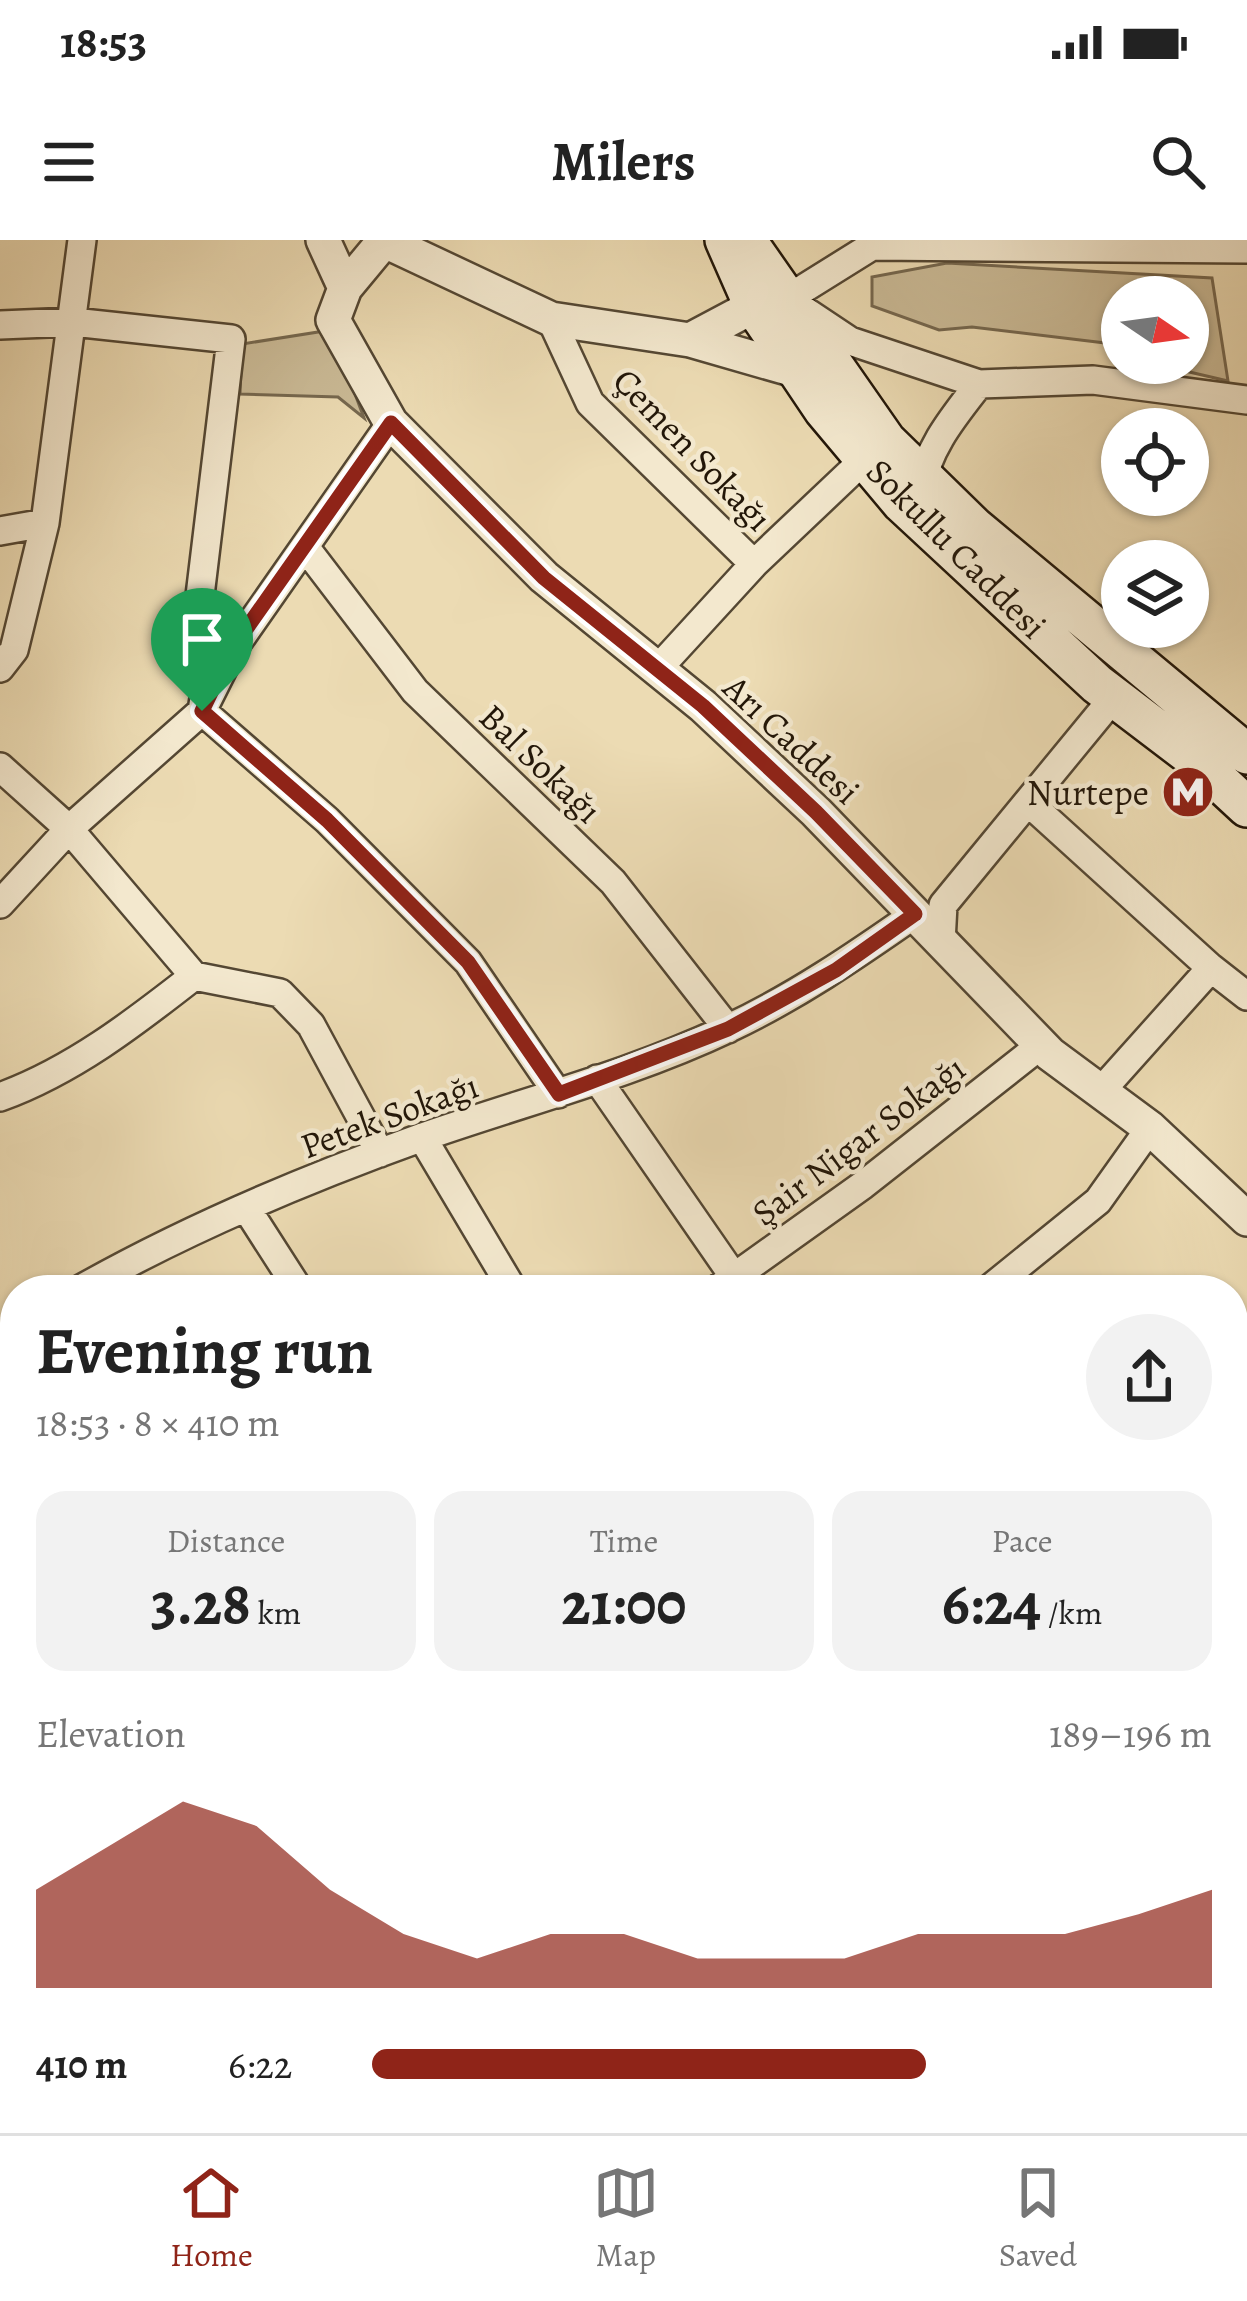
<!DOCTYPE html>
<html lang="en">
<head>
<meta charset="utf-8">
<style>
	body { margin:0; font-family:Alegreya,serif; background:#f2f2f2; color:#222; height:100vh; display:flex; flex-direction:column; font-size:45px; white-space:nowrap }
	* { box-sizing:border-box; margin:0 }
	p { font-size:39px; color:#767676 }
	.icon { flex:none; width:66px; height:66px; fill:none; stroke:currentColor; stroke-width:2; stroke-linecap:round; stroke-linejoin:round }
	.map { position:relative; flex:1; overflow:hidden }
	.details { position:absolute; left:0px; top:1035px; width:1248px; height:858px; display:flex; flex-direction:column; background:#fff; border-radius:48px 48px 0 0; box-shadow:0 3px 9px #0004 }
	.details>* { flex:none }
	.needle { width:78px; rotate:103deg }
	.controls { position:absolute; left:1101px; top:36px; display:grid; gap:24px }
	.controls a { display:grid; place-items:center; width:108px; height:108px; border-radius:50%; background:#fff; box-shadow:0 3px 9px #0004; font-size:60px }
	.pin { position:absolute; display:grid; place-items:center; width:102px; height:102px; color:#fff; margin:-123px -51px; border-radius:50% 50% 50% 0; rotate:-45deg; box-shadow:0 0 12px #0007 }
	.pin .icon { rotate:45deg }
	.round { display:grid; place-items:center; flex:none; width:126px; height:126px; border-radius:63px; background:#f2f2f2 }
	.head { display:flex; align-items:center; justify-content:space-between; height:204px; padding:0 36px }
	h1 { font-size:66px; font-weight:700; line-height:90px }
	.stats { display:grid; grid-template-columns:repeat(3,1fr); gap:18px; height:204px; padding:12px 36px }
	.stats div { display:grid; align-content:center; border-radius:30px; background:#f2f2f2; text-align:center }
	.stats b { font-size:60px; font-weight:700 }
	.stats small { font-size:33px; font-weight:400 }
	.stats p { font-size:33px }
	.chart { height:336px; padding:24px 36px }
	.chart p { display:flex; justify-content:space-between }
	.chart svg { width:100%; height:216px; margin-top:12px; fill:#8f2418; opacity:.7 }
	ul { padding:0 36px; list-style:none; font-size:39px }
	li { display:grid; grid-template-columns:192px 144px 1fr; align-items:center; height:90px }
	li i { height:30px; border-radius:15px; background:#8f2418 }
	.status { display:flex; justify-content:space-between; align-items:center; height:84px; padding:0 60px; background:#fff; direction:ltr }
	.status svg { height:33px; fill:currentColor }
	header { display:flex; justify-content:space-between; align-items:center; height:156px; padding:0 36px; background:#fff; font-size:54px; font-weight:700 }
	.dock { display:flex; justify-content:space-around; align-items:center; height:168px; border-top:3px solid #e0e0e0; background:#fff; font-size:33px; color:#767676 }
	.dock a { display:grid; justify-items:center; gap:6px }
	.dock .on { color:#8f2418 }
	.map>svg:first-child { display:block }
	.green { fill:#caba96; stroke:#76684f; stroke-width:3 }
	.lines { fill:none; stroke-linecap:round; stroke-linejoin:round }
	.minor-casing { stroke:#544733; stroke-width:32 }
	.tertiary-casing { stroke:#544733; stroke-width:38 }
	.secondary-casing { stroke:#221608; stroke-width:44 }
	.minor { stroke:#f3e8ce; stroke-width:27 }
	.tertiary { stroke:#f3e8ce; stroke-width:33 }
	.secondary { stroke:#f3e8ce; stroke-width:39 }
	.route-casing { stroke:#fff; stroke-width:24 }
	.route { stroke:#8f2418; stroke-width:15 }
	.labels { text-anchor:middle; stroke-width:9; stroke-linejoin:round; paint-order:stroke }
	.street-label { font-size:36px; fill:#221608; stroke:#f3e8ce }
	.poi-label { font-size:36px; fill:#221608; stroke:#f3e8ce; text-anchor:end }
</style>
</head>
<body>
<div class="status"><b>18:53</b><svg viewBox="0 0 49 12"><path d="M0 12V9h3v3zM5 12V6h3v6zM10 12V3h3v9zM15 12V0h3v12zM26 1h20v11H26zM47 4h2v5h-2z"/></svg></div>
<header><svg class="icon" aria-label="menu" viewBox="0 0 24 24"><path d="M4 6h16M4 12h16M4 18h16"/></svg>Milers<svg class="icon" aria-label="search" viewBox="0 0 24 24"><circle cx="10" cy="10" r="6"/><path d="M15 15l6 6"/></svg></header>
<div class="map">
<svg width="1247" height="1893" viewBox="0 0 1247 1893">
	<rect width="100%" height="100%" fill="#ecdbb3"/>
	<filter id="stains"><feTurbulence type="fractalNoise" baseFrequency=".00167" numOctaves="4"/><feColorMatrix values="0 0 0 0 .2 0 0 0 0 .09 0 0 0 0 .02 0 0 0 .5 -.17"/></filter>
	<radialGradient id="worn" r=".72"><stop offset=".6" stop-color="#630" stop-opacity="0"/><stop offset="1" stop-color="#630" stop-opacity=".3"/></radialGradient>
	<path class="green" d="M 947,23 L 1212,38 L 1228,141 L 1181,130 L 1173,123 L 1188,123 L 1188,57 L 1122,57 L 1122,105 L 972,87 L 939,90 L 872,66 L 872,37 Z
		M 331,90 L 364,178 L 338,157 L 240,154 L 242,104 Z"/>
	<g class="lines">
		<g class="minor-casing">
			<path id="minor" d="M 551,79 L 590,163 L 754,324
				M 0,85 L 73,82 L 231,99 L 199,364 L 209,427 L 202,471 L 327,580 L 468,722 L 558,854
				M 979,144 L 850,101 L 787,59 L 872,6 L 1247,9
				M 921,250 C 926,209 955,175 979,144 L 1093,140 L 1247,160
				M 0,291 L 45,283
				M 305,307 L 415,451 L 613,642 L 728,789
				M 665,421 L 754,324 L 851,232
				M 0,428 L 14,410 L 45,283 L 82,0
				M 0,527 L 69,589 L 194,736
				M 1028,562 L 1211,728 L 1247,756
				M 0,664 L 69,589 L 202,471 L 233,409 L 391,183
				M 941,702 L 943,665 L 1114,457
				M 194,736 L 280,753 L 311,785 L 380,913
				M 597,839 L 734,1037
				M 1100,852 L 1211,728
				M 0,857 C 72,831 134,783 194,736
				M 422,897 L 513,1050
				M 247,969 L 299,1050
				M 79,1050 C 187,989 303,940 420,898 C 522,862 630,835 729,788 C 795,757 855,716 915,674
				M 716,1050 L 863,945 L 1041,805
				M 988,1050 L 1098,961 L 1150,888
				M 1233,1096 L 1247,1092
				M 0,1114 L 15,1101
				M 0,1266 L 15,1286
				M 1233,1285 L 1247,1274
				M 1233,1528 L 1247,1515
				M 0,1534 L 15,1541
				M 1233,1654 L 1247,1646
				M 272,1878 L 278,1893
				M 542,1878 L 559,1893
				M 874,1878 L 885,1893
				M 992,1878 L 1007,1893
				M 767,1893 L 798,1878"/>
		</g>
		<g class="tertiary-casing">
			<path id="tertiary" d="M 323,0 L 345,48
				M 383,0 L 551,79 L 690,100 L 798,131
				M 384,1 L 345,48 L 333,80 L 391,183 L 544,337 L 703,466 L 816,572 L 1050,814 L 1150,888 L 1247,979
				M 690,100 L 754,66"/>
		</g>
		<g class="secondary-casing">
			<path id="secondary" d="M 725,0 L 754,66 L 824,170 L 902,263 L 1097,444 L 1193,517 L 1247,567
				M 746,0 L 886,201 L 974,287 L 1247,514"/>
		</g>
		<use href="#minor" class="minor"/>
		<use href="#tertiary" class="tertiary"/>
		<use href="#secondary" class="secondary"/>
	</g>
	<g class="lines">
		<g class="route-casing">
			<path id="route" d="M 391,183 L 544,338 L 703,466 L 816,572 L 915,674 L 836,730 L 728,789 L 559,854 L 468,722 L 327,580 L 202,471 L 232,409 Z"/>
		</g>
		<use href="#route" class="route"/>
	</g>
	<defs>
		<g id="metro-disc" transform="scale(2.7)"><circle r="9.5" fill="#8f2418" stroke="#f3e8ce"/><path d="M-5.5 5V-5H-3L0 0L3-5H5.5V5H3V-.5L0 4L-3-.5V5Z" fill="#fff"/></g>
	</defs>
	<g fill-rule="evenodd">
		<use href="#metro-disc" x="1188" y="552"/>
	</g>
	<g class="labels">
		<g class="street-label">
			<text transform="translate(693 209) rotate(46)" y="13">Çemen Sokağı</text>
			<text transform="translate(957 308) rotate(45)" y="13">Sokullu Caddesi</text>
			<text transform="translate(792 499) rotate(43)" y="13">Arı Caddesi</text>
			<text transform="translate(541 523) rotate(44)" y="13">Bal Sokağı</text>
			<text transform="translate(389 875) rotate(-20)" y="13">Petek Sokağı</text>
			<text transform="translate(858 900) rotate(-37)" y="13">Şair Nigar Sokağı</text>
		</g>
		<g class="poi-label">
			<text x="1149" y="565">Nurtepe</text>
		</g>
	</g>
	<rect width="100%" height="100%" filter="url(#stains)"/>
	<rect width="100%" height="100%" fill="url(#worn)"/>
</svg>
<div class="controls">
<a><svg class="needle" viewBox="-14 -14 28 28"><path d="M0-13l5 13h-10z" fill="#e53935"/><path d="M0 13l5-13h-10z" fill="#767676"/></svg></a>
<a><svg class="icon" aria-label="locate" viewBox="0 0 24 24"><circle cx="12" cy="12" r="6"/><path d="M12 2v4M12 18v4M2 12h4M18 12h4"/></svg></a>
<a><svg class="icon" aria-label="layers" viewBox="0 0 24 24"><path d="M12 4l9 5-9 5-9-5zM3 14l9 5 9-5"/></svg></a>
</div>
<div class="pin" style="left:202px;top:471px;background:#1e9e55"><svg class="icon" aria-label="arrive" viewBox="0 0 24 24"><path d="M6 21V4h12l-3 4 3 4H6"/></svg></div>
<section class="details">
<div class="head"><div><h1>Evening run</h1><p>18:53 · 8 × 410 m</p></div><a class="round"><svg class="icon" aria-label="share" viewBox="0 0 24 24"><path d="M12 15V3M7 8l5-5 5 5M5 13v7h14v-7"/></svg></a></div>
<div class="stats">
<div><p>Distance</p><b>3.28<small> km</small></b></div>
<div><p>Time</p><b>21:00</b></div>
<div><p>Pace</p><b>6:24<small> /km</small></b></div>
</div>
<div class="chart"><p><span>Elevation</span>189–196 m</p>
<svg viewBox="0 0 160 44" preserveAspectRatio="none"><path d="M0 44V24L10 15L20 6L30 11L40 24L50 33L60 38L70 33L80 33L90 38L100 38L110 38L120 33L130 33L140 33L150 29L160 24V44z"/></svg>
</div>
<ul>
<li><b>410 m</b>6:22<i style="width:66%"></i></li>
</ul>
</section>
</div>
<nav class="dock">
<a class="on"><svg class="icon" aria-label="home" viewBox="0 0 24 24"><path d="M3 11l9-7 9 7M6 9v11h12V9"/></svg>Home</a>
<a><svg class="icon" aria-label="map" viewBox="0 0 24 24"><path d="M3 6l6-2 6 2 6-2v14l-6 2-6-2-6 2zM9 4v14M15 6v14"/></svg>Map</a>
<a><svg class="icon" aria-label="saved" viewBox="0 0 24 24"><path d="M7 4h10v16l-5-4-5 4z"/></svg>Saved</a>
</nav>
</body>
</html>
